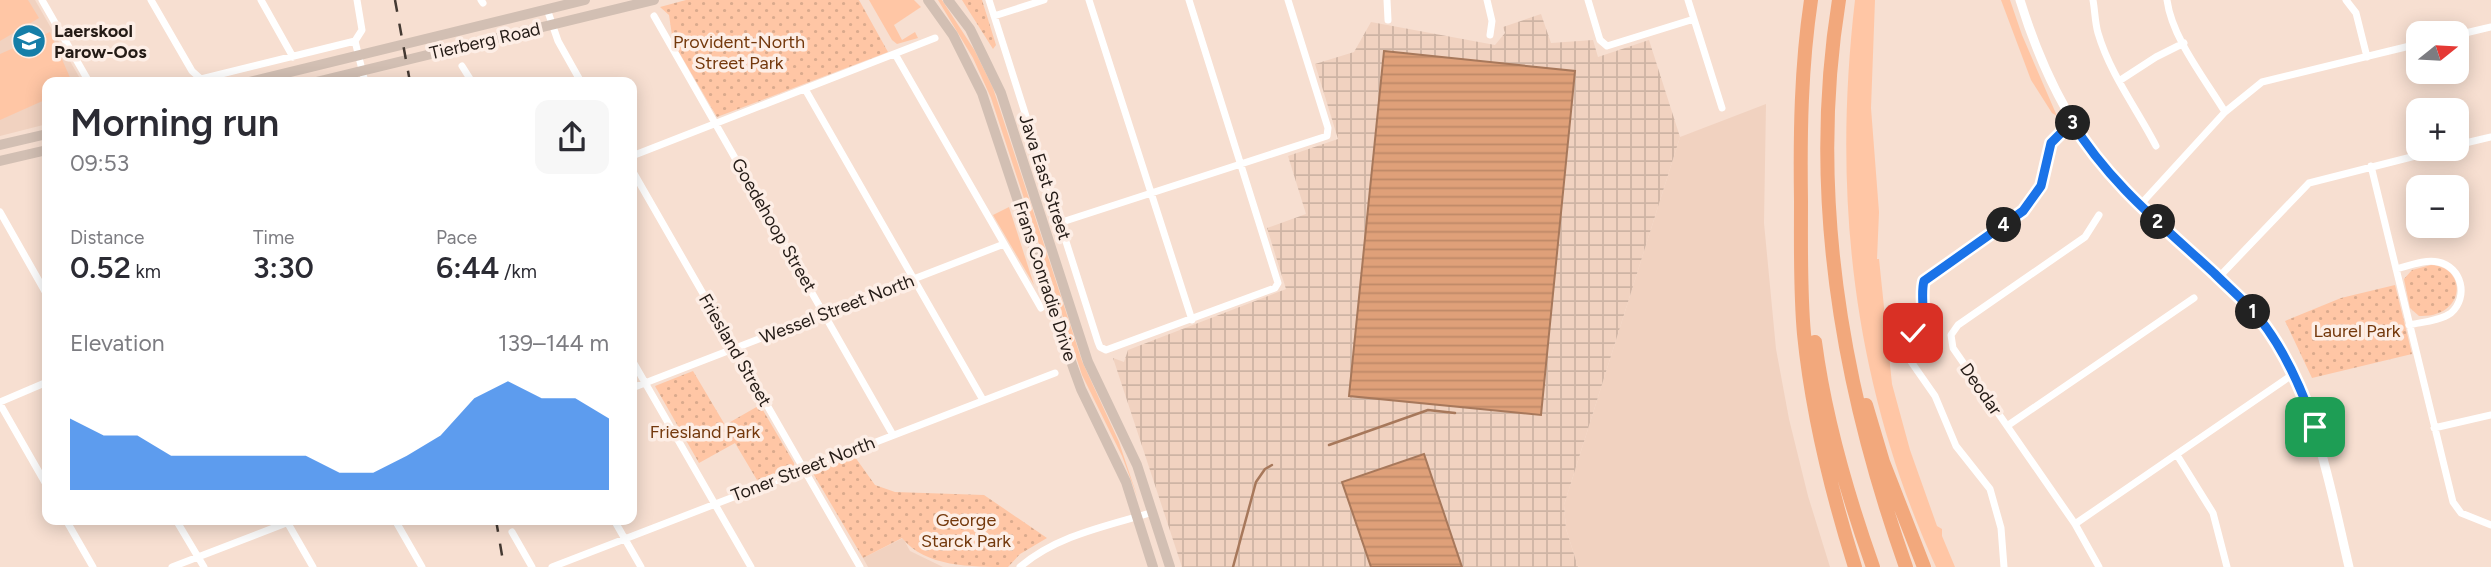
<!DOCTYPE html>
<html lang="en">
<head>
<meta charset="utf-8">
<style>
	body { margin:0; font-family:Figtree,sans-serif; background:#f7f7f7; color:#2b2b33; height:100vh; display:flex; flex-direction:column; font-size:26px; white-space:nowrap }
	* { box-sizing:border-box; margin:0 }
	p { font-size:23px; color:#7c7c81 }
	.icon { flex:none; width:38px; height:38px; fill:none; stroke:currentColor; stroke-width:2; stroke-linecap:round; stroke-linejoin:round }
	.map { position:relative; flex:1; overflow:hidden }
	.side { position:absolute; left:42px; top:77px; width:595px; height:448px; display:flex; flex-direction:column; background:#fff; border-radius:14px; box-shadow:0 4px 18px #0003 }
	.side>* { flex:none }
	.needle { width:46px; rotate:72deg }
	.fabs { position:absolute; left:2406px; top:21px; display:grid; gap:14px }
	.fabs a { display:grid; place-items:center; width:63px; height:63px; border-radius:14px; background:#fff; box-shadow:0 4px 18px #0003; font-size:35px }
	.pin { position:absolute; display:grid; place-items:center; width:60px; height:60px; color:#fff; margin:-30px; border-radius:14px; box-shadow:0 4px 10px #0006 }
	.km { position:absolute; width:35px; height:35px; margin:-18px; border-radius:50%; background:#222; color:#fff; font-size:19px; line-height:35px; text-align:center }
	.round { display:grid; place-items:center; flex:none; width:74px; height:74px; border-radius:14px; background:#f7f7f7 }
	.overview { display:flex; align-items:center; justify-content:space-between; height:119px; padding:0 28px }
	h1 { font-size:38px; font-weight:600; line-height:52px }
	.stats { display:grid; grid-template-columns:repeat(3,1fr); gap:10px; height:119px; padding:7px 28px }
	.stats div { display:grid; align-content:center }
	.stats b { font-size:30px; font-weight:600 }
	.stats small { font-size:19px; font-weight:400 }
	.stats p { font-size:19px }
	.chart { height:196px; padding:14px 28px }
	.chart p { display:flex; justify-content:space-between }
	.chart svg { width:100%; height:126px; margin-top:7px; fill:#1a73e8; opacity:.7 }
	.map>svg:first-child { display:block }
	.built { fill:#f1d2c0 }
	.industrial { fill:url(#industrial-grid) }
	.grass { fill:#ffc6a5 }
	.park { fill:url(#park-dots) }
	.water { fill:url(#water-rules); stroke:#a7785b; stroke-width:2 }
	.lines { fill:none; stroke-linecap:round; stroke-linejoin:round }
	.stream { stroke:#a7785b; stroke-width:2.5 }
	.minor { stroke:#fff; stroke-width:7 }
	.tertiary { stroke:#fff; stroke-width:9 }
	.secondary { stroke:#d2bfb3; stroke-width:10 }
	.motorway { stroke:#f2a87c; stroke-width:14 }
	.rail { stroke:#443932; stroke-width:2.5; stroke-dasharray:12 12; stroke-linecap:butt }
	.route-casing { stroke:#fff; stroke-width:14 }
	.route { stroke:#1a73e8; stroke-width:9 }
	.labels { text-anchor:middle; stroke-width:7; stroke-linejoin:round; paint-order:stroke }
	.poi-label { font-size:18px; font-weight:bold; fill:#241b16; stroke:#fdeee6; text-anchor:start }
	.street-label { font-size:18px; fill:#241b16; stroke:#fdeee6 }
	.park-label { font-size:18px; fill:#74390d; stroke:#fdeee6 }
</style>
</head>
<body>
<div class="map">
<svg width="2491" height="567" viewBox="0 0 2491 567">
	<defs>
		<pattern id="industrial-grid" width="8" height="8" patternUnits="userSpaceOnUse" patternTransform="scale(1.75)"><rect width="8" height="8" fill="#f1d2c0"/><path d="M0 4h8M4 0v8" fill="none" stroke="#ceb4a4"/></pattern>
		<pattern id="park-dots" width="8" height="8" patternUnits="userSpaceOnUse" patternTransform="scale(1.75)"><rect width="8" height="8" fill="#ffc6a5"/><path d="M2 2h.1M6 6h.1" fill="none" stroke="#daaa8d" stroke-width="1.8" stroke-linecap="round"/></pattern>
		<pattern id="water-rules" width="6" height="5" patternUnits="userSpaceOnUse" patternTransform="scale(1.75)"><rect width="6" height="5" fill="#dfa079"/><path d="M0 2.5h6" fill="none" stroke="#bf8968"/></pattern>
	</defs>
	<rect width="100%" height="100%" fill="#f7dfd1"/>
	<path class="built" d="M 0,0 L 35,0 L 82,82 L 47,82 L 47,124 L 0,136 Z
		M 1766,104 L 1764,223 L 1776,349 L 1789,419 L 1808,496 L 1830,567 L 1578,567 L 1566,529 L 1564,505 L 1680,137 Z
		M 903,538 L 910,551 L 943,567 L 868,567 L 863,558 Z"/>
	<path class="industrial" d="M 1541,14 L 1551,43 L 1593,40 L 1598,57 L 1649,40 L 1680,137 L 1564,505 L 1566,529 L 1578,567 L 1182,567 L 1113,358 L 1124,362 L 1128,350 L 1286,289 L 1267,228 L 1306,214 L 1288,156 L 1338,139 L 1315,64 L 1354,52 L 1371,22 L 1495,45 L 1505,33 L 1503,27 Z"/>
	<path class="grass" d="M 0,0 L 28,0 L 39,18 L 0,41 Z
		M 869,0 L 914,0 L 921,7 L 894,25 L 902,40 L 915,32 L 918,38 L 897,44 L 892,40 Z
		M 938,0 L 942,0 L 975,51 L 993,88 L 1082,361 L 1119,442 L 1138,499 L 1122,456 L 1082,375 L 991,98 L 973,58 Z
		M 1855,0 L 1875,0 L 1871,108 L 1879,212 L 1877,259 L 1879,259 L 1892,384 L 1910,450 L 1937,526 L 1942,529 L 1942,536 L 1955,567 L 1936,567 C 1853,385 1832,197 1855,0 Z
		M 2001,0 L 2010,0 L 2022,35 L 2057,116 L 2052,113 L 2031,80 Z
		M 50,32 L 72,82 L 47,82 L 47,99 L 0,120 L 0,54 Z
		M 1009,207 L 1034,285 L 993,215 Z"/>
	<path class="park" d="M 686,0 L 859,0 L 888,52 L 717,117 L 673,42 L 669,15 L 660,7 Z
		M 962,0 L 982,0 L 996,45 L 993,49 Z
		M 2431,265 C 2468,267 2466,318 2419,316 L 2410,308 L 2404,279 L 2412,270 Z
		M 2395,285 L 2412,354 L 2312,378 L 2285,321 L 2341,298 Z
		M 693,371 L 725,425 L 760,405 L 794,463 L 794,467 L 757,480 L 735,443 L 699,463 L 655,386 Z
		M 855,457 L 875,485 L 895,492 L 984,495 L 1047,538 L 1020,554 L 1008,567 C 971,567 925,567 902,538 L 863,558 L 814,475 L 816,471 Z"/>
	<path class="water" d="M 1384,51 L 1575,71 L 1541,415 L 1349,396 Z
		M 1424,454 L 1462,567 L 1371,567 L 1342,482 Z"/>
	<g class="lines">
		<path class="stream" d="M 1329,445 L 1428,410 L 1455,413
			M 1233,567 L 1256,482 L 1265,469 L 1272,465"/>
		<path class="minor" d="M 42,0 L 89,82
			M 151,0 L 192,71 L 201,79 L 355,41
			M 261,0 L 293,57
			M 357,0 L 362,30 L 355,41 L 365,82
			M 481,0 L 483,3
			M 989,0 L 1098,342 L 1100,347 L 1106,350 L 1275,288 L 1278,283 L 1189,0
			M 1089,0 L 1192,320
			M 1387,0 L 1388,20
			M 1487,0 L 1492,21 L 1490,35
			M 1588,0 L 1600,40 L 1607,46 L 1694,19
			M 1688,0 L 1722,108
			M 2093,0 C 2095,11 2095,23 2098,33 C 2110,74 2137,109 2156,146
			M 2167,0 C 2172,38 2205,79 2225,112
			M 2346,0 L 2356,13 L 2367,57
			M 547,9 L 558,41 L 581,82
			M 654,16 L 893,435
			M 994,16 L 1044,0
			M 2457,35 L 2491,27
			M 895,54 L 1041,308
			M 462,66 L 472,82
			M 2119,81 L 2156,57 L 2184,43
			M 805,89 L 983,400
			M 2457,145 L 2491,137
			M 632,156 L 935,38
			M 2371,166 L 2453,502 L 2461,513 L 2491,525
			M 632,170 L 860,567
			M 2140,205 L 2225,112 L 2262,82 L 2418,44
			M 0,212 L 47,295
			M 2099,215 L 2085,237 L 1958,325 L 1951,335 L 1953,348 L 2075,524 L 2099,567
			M 1059,223 L 1327,136 L 1328,128 L 1288,0
			M 2396,269 C 2408,266 2425,259 2438,262 C 2462,267 2469,297 2451,313 C 2440,321 2422,322 2409,325
			M 2218,278 L 2309,183 L 2443,149
			M 632,360 L 751,567
			M 632,388 L 1004,244
			M 0,402 L 47,382
			M 0,404 L 47,486
			M 2007,426 L 2194,298
			M 2434,428 L 2491,415
			M 2177,455 L 2213,513 L 2227,567
			M 66,520 L 93,567
			M 176,520 L 204,567
			M 286,520 L 313,567
			M 395,520 L 422,567
			M 614,520 L 641,567
			M 2075,524 L 2292,375
			M 512,532 L 532,567
			M 172,567 L 294,520
			M 552,567 L 1055,373
			M 1020,567 C 1057,535 1107,526 1153,512
			M 2004,567 L 2001,528 L 1990,489 L 1956,446 L 1935,396 L 1905,353 L 1903,344 L 1922,323 L 1924,281 L 2023,211 L 2041,186 L 2051,143 L 2056,135 L 2072,122"/>
		<path class="tertiary" d="M 2020,0 C 2044,78 2080,148 2140,205 C 2165,229 2192,253 2218,277 C 2234,293 2252,308 2265,327 C 2316,400 2329,483 2349,567"/>
		<path class="secondary" d="M 928,0 L 953,35 L 982,93 L 1073,367 L 1081,389 L 1126,482 L 1153,567
			M 948,0 L 970,29 L 1001,93 L 1088,362 L 1137,465 L 1170,567
			M 249,82 L 585,0
			M 316,82 L 654,0
			M 0,145 L 47,134
			M 0,161 L 47,150"/>
		<path class="motorway" d="M 1811,0 C 1801,67 1800,134 1801,201 C 1801,245 1800,290 1804,334 C 1812,413 1831,491 1855,567
			M 1839,0 C 1808,191 1842,387 1906,567
			M 1815,342 C 1825,418 1847,494 1873,567
			M 1866,405 L 1883,462 L 1924,567"/>
		<path class="rail" d="M 395,0 L 410,82
			M 496,520 L 504,567"/>
	</g>
	<g class="lines">
		<g class="route-casing">
			<path id="route" d="M 1913,333 C 1930,322 1919,299 1924,281 L 2023,211 L 2041,186 L 2051,143 L 2072,122 C 2108,182 2163,226 2214,273 C 2229,288 2246,302 2259,318 C 2284,349 2302,390 2315,427"/>
		</g>
		<use href="#route" class="route"/>
	</g>
	<defs>
		<g id="school-disc" transform="scale(1.75)"><circle r="9.5" fill="#157ea8" stroke="#fdeee6"/><path d="M0-5L7-2L0 1L-7-2ZM-4 1L0 2.5L4 1V4Q0 6-4 4Z" fill="#fff"/></g>
	</defs>
	<g fill-rule="evenodd">
		<use href="#school-disc" x="29" y="41"/>
	</g>
	<g class="labels">
		<g class="poi-label">
			<text x="54" y="37">Laerskool<tspan x="54" dy="21">Parow-Oos</tspan></text>
		</g>
		<g class="street-label">
			<text transform="translate(485 41) rotate(-13)" y="6">Tierberg Road</text>
			<text transform="translate(1045 177) rotate(72)" y="6">Java East Street</text>
			<text transform="translate(774 225) rotate(60)" y="6">Goedehoop Street</text>
			<text transform="translate(1045 281) rotate(72)" y="6">Frans Conradie Drive</text>
			<text transform="translate(837 309) rotate(-21)" y="6">Wessel Street North</text>
			<text transform="translate(735 350) rotate(60)" y="6">Friesland Street</text>
			<text transform="translate(1981 389) rotate(55)" y="6">Deodar</text>
			<text transform="translate(803 469) rotate(-21)" y="6">Toner Street North</text>
		</g>
		<g class="park-label">
			<text x="739" y="48">Provident-North<tspan x="739" dy="21">Street Park</tspan></text>
			<text x="2357" y="337">Laurel Park</text>
			<text x="705" y="438">Friesland Park</text>
			<text x="966" y="526">George<tspan x="966" dy="21">Starck Park</tspan></text>
		</g>
	</g>
</svg>
<div class="fabs">
<a><svg class="needle" viewBox="-14 -14 28 28"><path d="M0-13l5 13h-10z" fill="#e53935"/><path d="M0 13l5-13h-10z" fill="#7c7c81"/></svg></a>
<a>+</a>
<a>−</a>
</div>
<div class="pin" style="left:2315px;top:427px;background:#1e9e55"><svg class="icon" aria-label="arrive" viewBox="0 0 24 24"><path d="M6 21V4h12l-3 4 3 4H6"/></svg></div>
<div class="pin" style="left:1913px;top:333px;background:#d93025"><svg class="icon" aria-label="check" viewBox="0 0 24 24"><path d="M5 12l5 5 9-10"/></svg></div>
<b class="km" style="left:2253px;top:312px">1</b>
<b class="km" style="left:2158px;top:222px">2</b>
<b class="km" style="left:2073px;top:123px">3</b>
<b class="km" style="left:2004px;top:225px">4</b>
<section class="side">
<div class="overview"><div><h1>Morning run</h1><p>09:53</p></div><a class="round"><svg class="icon" aria-label="share" viewBox="0 0 24 24"><path d="M12 15V3M7 8l5-5 5 5M5 13v7h14v-7"/></svg></a></div>
<div class="stats">
<div><p>Distance</p><b>0.52<small> km</small></b></div>
<div><p>Time</p><b>3:30</b></div>
<div><p>Pace</p><b>6:44<small> /km</small></b></div>
</div>
<div class="chart"><p><span>Elevation</span>139–144 m</p>
<svg viewBox="0 0 160 44" preserveAspectRatio="none"><path d="M0 44V19L10 25L20 25L30 32L40 32L50 32L60 32L70 32L80 38L90 38L100 32L110 25L120 12L130 6L140 12L150 12L160 19V44z"/></svg>
</div>
</section>
</div>
</body>
</html>
